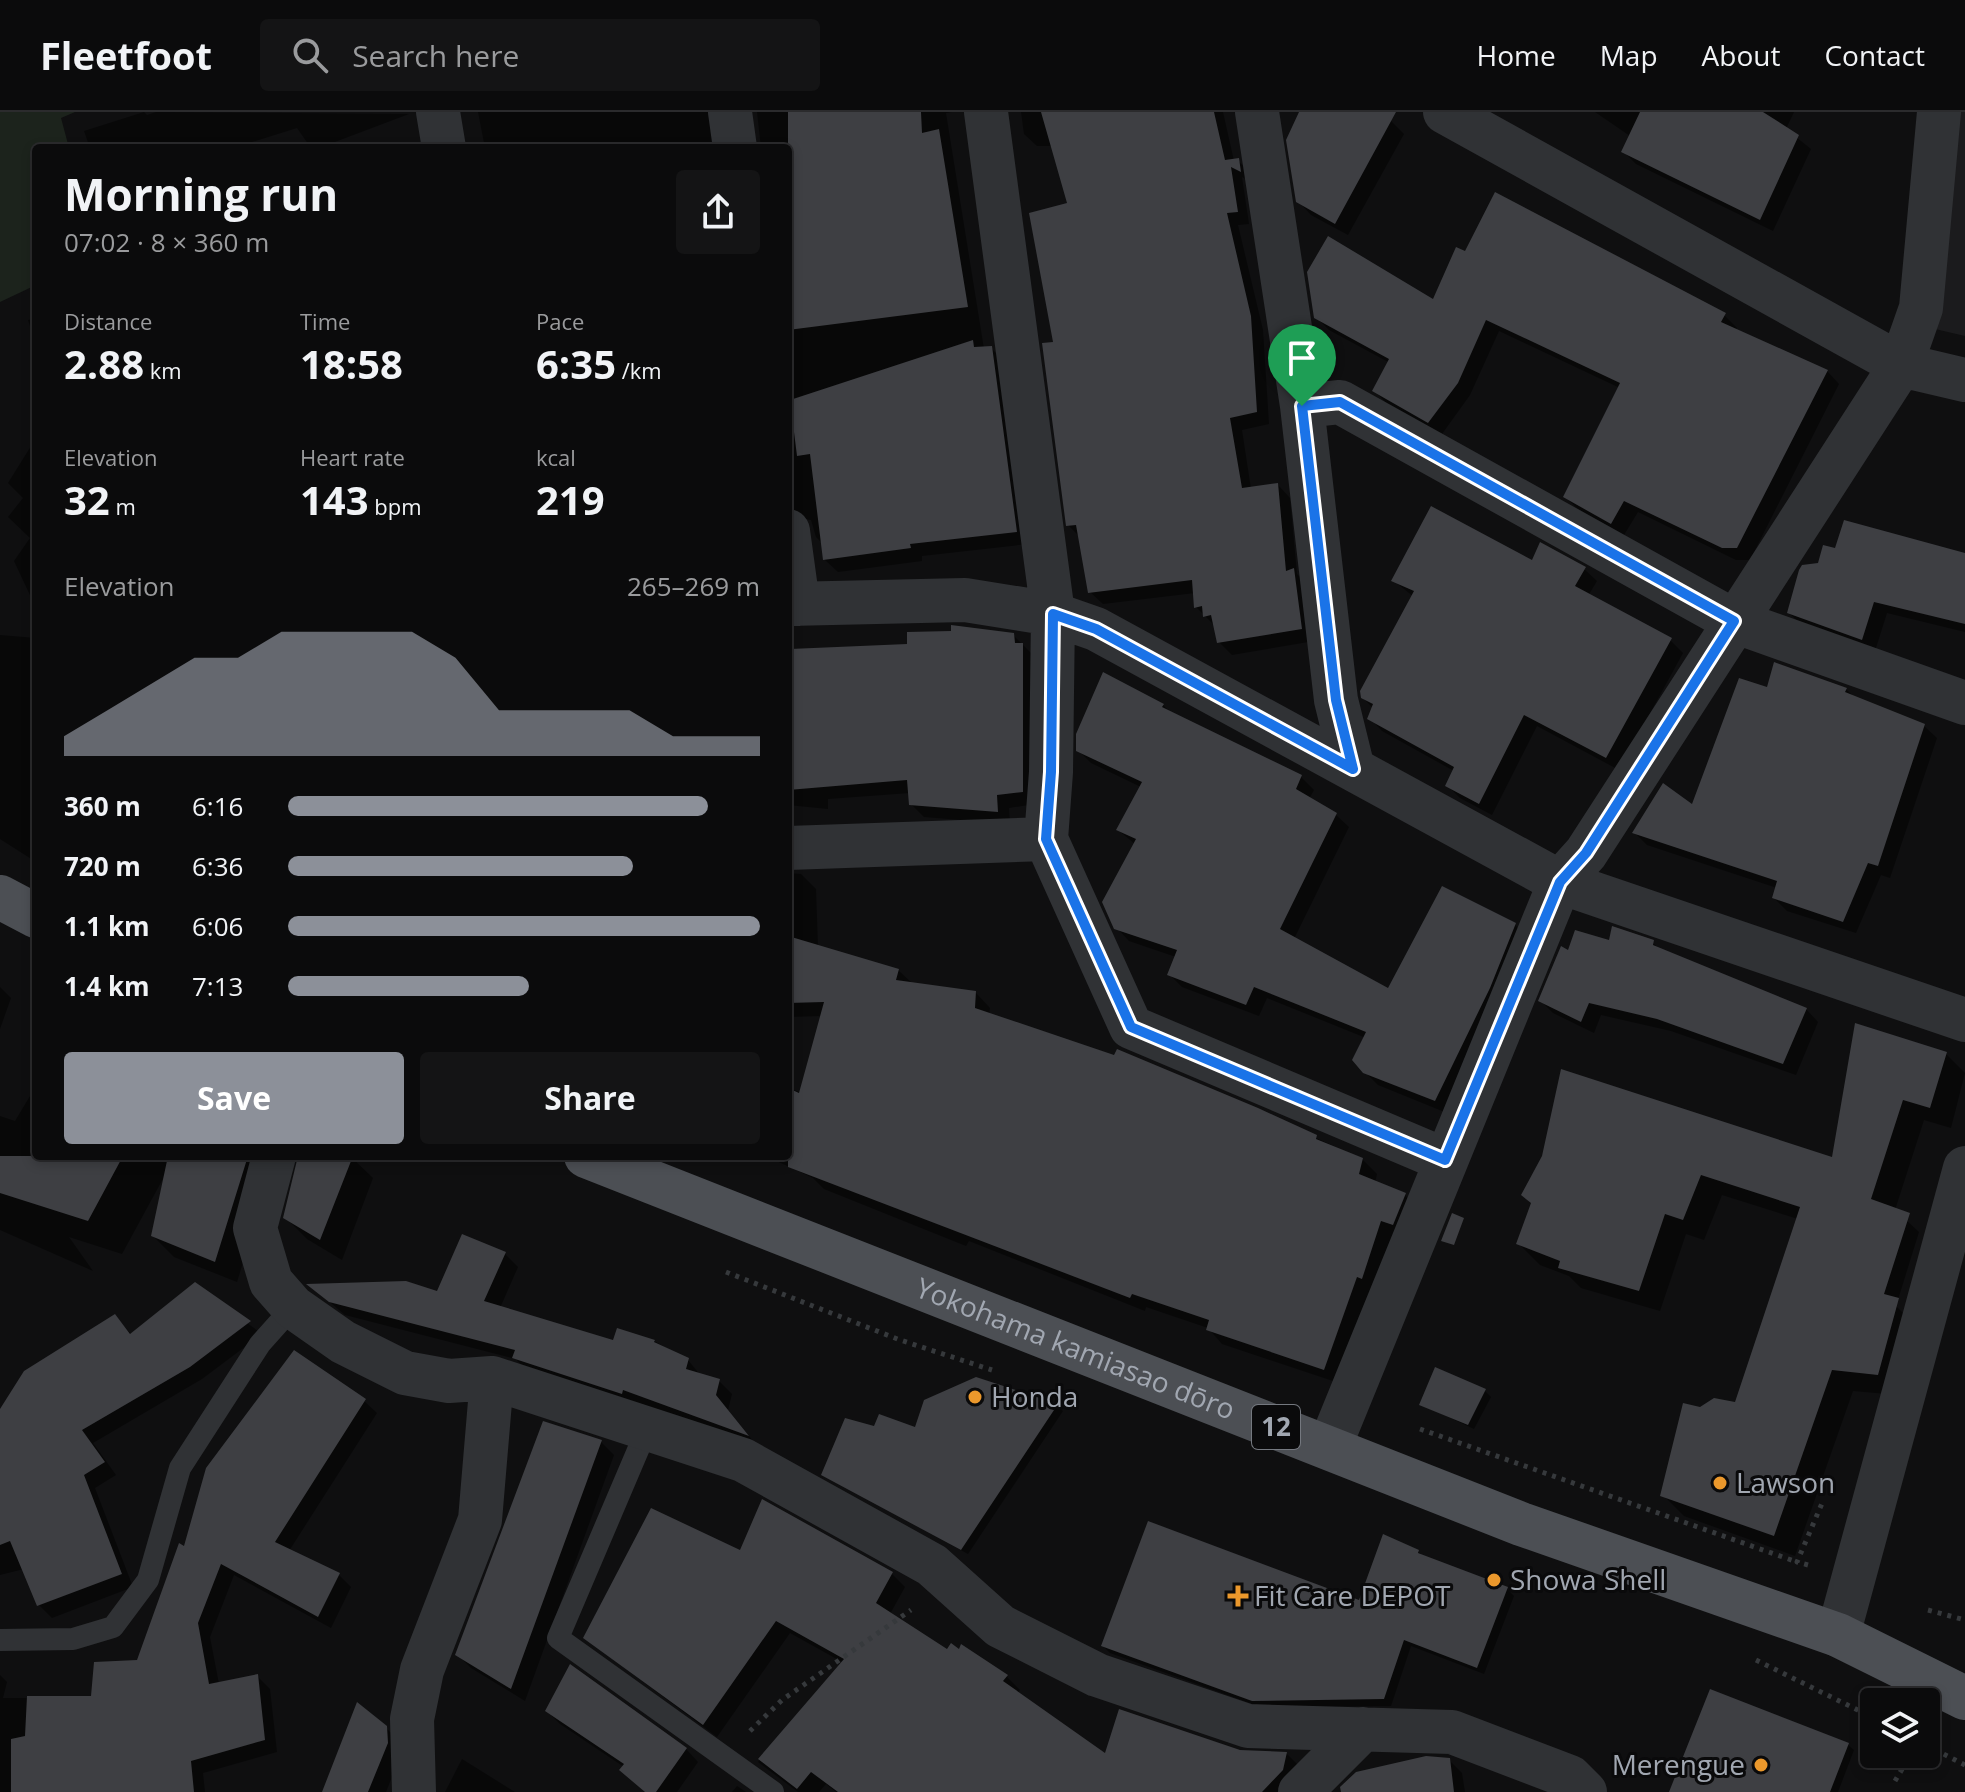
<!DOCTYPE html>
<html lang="en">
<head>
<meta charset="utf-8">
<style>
	body { margin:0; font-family:"Open Sans",sans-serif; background:#141415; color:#f1f3f6; height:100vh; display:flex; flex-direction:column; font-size:30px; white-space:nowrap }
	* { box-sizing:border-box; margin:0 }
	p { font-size:26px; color:#9a9b9d }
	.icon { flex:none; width:44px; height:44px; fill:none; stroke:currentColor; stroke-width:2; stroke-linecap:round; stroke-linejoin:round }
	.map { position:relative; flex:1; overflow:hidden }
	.details { position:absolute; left:32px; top:32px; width:760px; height:1016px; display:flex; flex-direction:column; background:#0b0b0c; border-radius:8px; box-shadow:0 4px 12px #0003,0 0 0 2px #2b2b2d }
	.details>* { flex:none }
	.controls { position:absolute; left:1860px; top:1576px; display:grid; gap:16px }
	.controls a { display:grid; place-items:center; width:80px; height:80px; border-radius:8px; background:#0b0b0c; box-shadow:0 4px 12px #0003,0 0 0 2px #2b2b2d; font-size:40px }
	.pin { position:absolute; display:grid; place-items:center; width:68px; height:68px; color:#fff; margin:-82px -34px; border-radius:50% 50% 50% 0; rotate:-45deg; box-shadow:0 0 8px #0007 }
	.pin .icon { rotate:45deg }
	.round { display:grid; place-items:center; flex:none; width:84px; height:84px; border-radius:8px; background:#141415 }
	.summary { display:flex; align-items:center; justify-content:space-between; height:136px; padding:0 32px }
	h1 { font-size:44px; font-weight:700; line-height:60px }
	.stats { display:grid; grid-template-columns:repeat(3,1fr); gap:12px; height:136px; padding:8px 32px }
	.stats div { display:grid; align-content:center }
	.stats b { font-size:40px; font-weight:700 }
	.stats small { font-size:22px; font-weight:400 }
	.stats p { font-size:22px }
	.chart { height:224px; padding:16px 32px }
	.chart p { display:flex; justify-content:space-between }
	.chart svg { width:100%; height:144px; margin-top:8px; fill:#8c9099; opacity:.7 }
	.primary-button { display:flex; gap:16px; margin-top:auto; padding:16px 32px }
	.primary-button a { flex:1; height:92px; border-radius:8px; background:#8c9099; color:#fff; font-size:32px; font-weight:700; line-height:92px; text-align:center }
	.primary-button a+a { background:#141415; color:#f1f3f6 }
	ul { padding:0 32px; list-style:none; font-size:26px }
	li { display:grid; grid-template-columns:128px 96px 1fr; align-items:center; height:60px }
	li i { height:20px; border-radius:10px; background:#8c9099 }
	header { display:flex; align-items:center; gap:48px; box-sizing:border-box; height:112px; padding:0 40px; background:#0b0b0c; border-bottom:2px solid #2b2b2d }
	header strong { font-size:38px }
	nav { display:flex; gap:44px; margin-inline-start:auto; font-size:28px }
	.search { width:560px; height:72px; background:#141415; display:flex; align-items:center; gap:20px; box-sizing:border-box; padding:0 28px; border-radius:8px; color:#9a9b9d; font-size:30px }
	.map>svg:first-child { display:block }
	.built { fill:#1b1b1d }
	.green { fill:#1c231c }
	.shadow { fill:#0007 }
	.building { fill:#3e3f43 }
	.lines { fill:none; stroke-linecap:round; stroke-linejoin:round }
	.path { stroke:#36393c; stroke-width:5; stroke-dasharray:4 6; stroke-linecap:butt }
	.lane { stroke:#303235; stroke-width:22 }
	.street { stroke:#303235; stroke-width:44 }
	.primary { stroke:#4c4f54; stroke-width:44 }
	.route-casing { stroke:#fff; stroke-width:16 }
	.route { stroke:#1a73e8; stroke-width:10 }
	.poi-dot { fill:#eb982c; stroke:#0a0a0b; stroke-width:3 }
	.labels { text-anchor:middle; stroke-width:6; stroke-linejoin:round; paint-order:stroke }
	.shield { fill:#0a0a0b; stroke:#74787f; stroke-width:2 }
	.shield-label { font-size:26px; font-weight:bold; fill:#a1a7b1 }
	.street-label { font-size:28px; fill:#a1a7b1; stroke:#0a0a0b }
	.poi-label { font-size:28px; fill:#a1a7b1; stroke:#0a0a0b; text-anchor:start }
</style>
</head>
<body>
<header>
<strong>Fleetfoot</strong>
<div class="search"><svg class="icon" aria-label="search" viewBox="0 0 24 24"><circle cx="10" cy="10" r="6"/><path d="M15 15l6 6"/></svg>Search here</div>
<nav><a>Home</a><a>Map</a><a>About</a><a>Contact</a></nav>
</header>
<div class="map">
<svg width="1965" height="1680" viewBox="0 0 1965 1680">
	<rect width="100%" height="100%" fill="#0f0f10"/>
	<path class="built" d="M 1956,0 L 1965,0 L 1965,224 L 1935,217 Z"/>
	<path class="green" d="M 0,0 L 75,0 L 61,6 L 69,36 L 36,36 L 36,173 L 0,190 Z"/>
	<path class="shadow" d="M 144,0 L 147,3 L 156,0 L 409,2 L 319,36 L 311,36 L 297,16 L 233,36 L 90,36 L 84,19 Z
		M 478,0 L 722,0 L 720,36 L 485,36 Z
		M 757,0 L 952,0 L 946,1 L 984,237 L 991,236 L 1004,249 L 1028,432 L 922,444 L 922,449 L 838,460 L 825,448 L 823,432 L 816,425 L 811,408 L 799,406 L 788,410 L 788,36 L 761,36 Z
		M 1021,0 L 1223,0 L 1234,49 L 1238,49 L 1251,61 L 1252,70 L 1242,65 L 1249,112 L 1238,113 L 1263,218 L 1269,312 L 1242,318 L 1251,377 L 1278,373 L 1290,386 L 1297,462 L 1306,471 L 1314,529 L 1232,543 L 1219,530 L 1216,515 L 1196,495 L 1195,481 L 1103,492 L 1090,480 L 1080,425 L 1068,413 L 1055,232 L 1069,93 L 1052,34 L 1037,34 L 1024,22 Z
		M 1301,0 L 1373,0 L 1391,9 L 1404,22 L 1348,123 L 1311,103 L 1298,89 Z
		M 1595,0 L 1794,0 L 1786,17 L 1811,37 L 1773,119 L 1636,52 L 1623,39 L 1630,24 Z
		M 1434,190 L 1724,203 L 1737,216 L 1735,218 L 1827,259 L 1839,272 L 1750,448 L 1736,448 L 1638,400 L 1624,423 L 1578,397 L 1565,385 L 1620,276 L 1499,219 L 1470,283 L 1442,322 L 1387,292 L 1375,279 L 1390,251 L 1329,218 L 1316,205 Z
		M 36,206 L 36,232 L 28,208 Z
		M 36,326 L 36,496 L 14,449 L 30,426 L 8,405 L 23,386 L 8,371 Z
		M 1965,444 L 1965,520 L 1887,501 L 1875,539 L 1802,513 L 1789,501 Z
		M 1532,450 L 1584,457 L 1597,469 L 1588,484 L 1670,528 L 1683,541 L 1619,658 L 1537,614 L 1492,703 L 1460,686 L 1447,673 L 1454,659 L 1382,619 L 1370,606 L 1373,596 L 1363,586 L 1414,485 L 1394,469 Z
		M 0,523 L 36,526 L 36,750 L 0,727 Z
		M 1013,523 L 1035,545 L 1035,692 L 1009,696 L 1010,712 L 924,705 L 911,692 L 910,681 L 828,687 L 828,697 L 788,693 L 788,539 L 909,533 Z
		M 1768,577 L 1846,577 L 1855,586 L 1924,614 L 1937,626 L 1890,766 L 1881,763 L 1856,821 L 1787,799 L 1774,786 L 1777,776 L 1647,733 L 1635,721 L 1693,695 Z
		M 1163,593 L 1171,601 L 1301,665 L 1314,678 L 1309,687 L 1336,703 L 1349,715 L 1294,827 L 1389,879 L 1515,813 L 1528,826 L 1447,1001 L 1378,973 L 1365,960 L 1366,926 L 1267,886 L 1259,904 L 1182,875 L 1169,862 L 1176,845 L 1129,829 L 1116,815 L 1135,732 L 1118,718 L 1141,675 L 1091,651 L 1078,638 Z
		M 788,761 L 801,762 L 816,777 L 818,835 L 898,858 L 913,872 L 976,881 L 990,896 L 989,903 L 1235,989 L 1362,1047 L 1377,1062 L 1375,1071 L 1405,1083 L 1419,1098 L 1339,1271 L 1222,1232 L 1208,1216 L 1146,1195 L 1145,1199 L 969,1129 L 966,1134 L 824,1077 L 813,1066 L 766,1044 L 788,1044 L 788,975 L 801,981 L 822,904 L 788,905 Z
		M 1610,830 L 1652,830 L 1660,838 L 1806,897 L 1818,910 L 1796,963 L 1671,919 L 1601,903 L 1594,921 L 1553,901 L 1541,889 L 1570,841 Z
		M 0,875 L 11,886 L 0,917 Z
		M 1946,942 L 1965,961 L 1951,1016 L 1924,1008 L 1895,1098 L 1919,1120 L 1896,1194 L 1917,1215 L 1899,1283 L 1853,1279 L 1795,1444 L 1684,1404 L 1663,1383 L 1701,1297 L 1736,1293 L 1798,1107 L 1722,1083 L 1704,1128 L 1686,1122 L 1660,1199 L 1581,1176 L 1569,1164 L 1540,1153 L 1518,1131 L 1532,1092 L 1523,1082 L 1834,1048 Z
		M 36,974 L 36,1044 L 284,1044 L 271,1059 L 237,1170 L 174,1145 L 153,1124 L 165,1063 L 122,1142 L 69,1125 L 93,1159 L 0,1118 L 0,1004 L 15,1009 Z
		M 299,1044 L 350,1044 L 373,1066 L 342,1148 L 307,1127 L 286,1106 Z
		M 505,1142 L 518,1155 L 500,1196 L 614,1230 L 654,1229 L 688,1248 L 701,1264 L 719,1269 L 732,1282 L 728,1298 L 757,1334 L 527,1259 L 516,1247 L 345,1203 L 311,1174 L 438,1182 Z
		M 195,1173 L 262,1222 L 202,1267 L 93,1331 L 116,1363 L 95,1376 L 133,1475 L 52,1506 L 39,1493 L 24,1457 L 0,1463 L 0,1301 L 115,1204 L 132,1223 Z
		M 977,1268 L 1057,1294 L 1063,1299 L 968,1442 L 823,1362 L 875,1317 L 916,1318 Z
		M 1485,1279 L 1491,1285 L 1474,1317 L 1421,1292 Z
		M 364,1289 L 377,1301 L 289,1439 L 339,1463 L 351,1475 L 331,1516 L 234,1463 L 210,1525 L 219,1572 L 258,1565 L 270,1577 L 277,1640 L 203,1661 L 205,1680 L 0,1680 L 0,1563 L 7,1570 L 3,1586 L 93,1586 L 138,1550 L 186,1437 Z
		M 601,1330 L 614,1343 L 525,1589 L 471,1556 L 457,1542 Z
		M 1418,1439 L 1424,1446 L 1507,1477 L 1514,1484 L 1484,1562 L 1411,1534 L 1391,1594 L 1261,1595 L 1110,1541 L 1103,1534 L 1360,1491 Z
		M 741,1441 L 891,1461 L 905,1475 L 890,1502 L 947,1540 L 959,1540 L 962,1535 L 1007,1565 L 1020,1578 L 1017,1582 L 1107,1644 L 1287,1642 L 1300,1655 L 1288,1680 L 836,1680 L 826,1672 L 819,1680 L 798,1680 L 758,1650 L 844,1551 L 790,1521 L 717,1625 L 585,1526 Z
		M 547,1599 L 686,1637 L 698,1650 L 677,1680 L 645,1680 L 624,1655 L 560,1612 Z
		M 386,1616 L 399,1629 L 400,1645 L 386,1680 L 324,1680 Z
		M 1848,1633 L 1854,1638 L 1838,1680 L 1676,1680 Z
		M 462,1647 L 515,1680 L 445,1680 Z
		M 1449,1648 L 1462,1661 L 1465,1680 L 1389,1680 Z
		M 737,1674 L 746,1680 L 732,1680 Z"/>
	<path class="building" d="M 788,0 L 921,0 L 922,21 L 939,17 L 968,195 L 788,218 Z
		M 1041,0 L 1214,0 L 1225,48 L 1239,46 L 1241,60 L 1231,55 L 1238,100 L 1227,101 L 1251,204 L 1257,300 L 1230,306 L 1242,376 L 1278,371 L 1286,459 L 1294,456 L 1302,517 L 1217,531 L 1211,503 L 1203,505 L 1202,494 L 1194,496 L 1192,468 L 1088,481 L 1076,413 L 1066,414 L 1042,231 L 1053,230 L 1029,101 L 1067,91 Z
		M 1299,0 L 1396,0 L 1335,112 L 1296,90 L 1286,28 Z
		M 1640,0 L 1763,0 L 1799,23 L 1760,108 L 1621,40 Z
		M 1495,80 L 1726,201 L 1721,210 L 1828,258 L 1737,436 L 1722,436 L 1624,389 L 1611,412 L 1563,385 L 1620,271 L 1486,208 L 1458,271 L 1428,311 L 1372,279 L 1389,247 L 1314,206 L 1307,160 L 1328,124 L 1433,187 L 1456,135 L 1465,139 Z
		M 973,228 L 974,235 L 992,234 L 1017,420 L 910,432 L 911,436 L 823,448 L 810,342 L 797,344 L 790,288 Z
		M 1431,394 L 1532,448 L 1540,430 L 1586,455 L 1575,474 L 1672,526 L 1606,646 L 1524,603 L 1479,692 L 1445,674 L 1454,655 L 1367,607 L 1373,592 L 1361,586 L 1360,579 L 1414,479 L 1391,469 Z
		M 1844,408 L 1965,441 L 1965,512 L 1874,490 L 1862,528 L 1787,501 L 1799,458 L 1802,453 L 1818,451 L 1823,433 L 1835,436 Z
		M 951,513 L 1014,521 L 1015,531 L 1023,531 L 1023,680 L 997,683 L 998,700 L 909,693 L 907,668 L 788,678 L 788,618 L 794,618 L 790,537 L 907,532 L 907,520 L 951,519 Z
		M 1774,550 L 1847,576 L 1845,580 L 1925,612 L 1878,754 L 1868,751 L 1843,810 L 1772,786 L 1777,769 L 1632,721 L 1663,671 L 1692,692 L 1739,566 L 1767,575 Z
		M 1103,560 L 1164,592 L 1162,595 L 1302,663 L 1296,677 L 1337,701 L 1280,817 L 1388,876 L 1442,774 L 1516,811 L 1490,876 L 1435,989 L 1363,961 L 1352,948 L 1366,920 L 1254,875 L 1246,893 L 1167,863 L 1177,838 L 1114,817 L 1102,790 L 1136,727 L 1116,718 L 1142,670 L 1076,639 L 1076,622 Z
		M 1612,814 L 1654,828 L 1653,833 L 1807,896 L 1783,952 L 1657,907 L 1589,891 L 1581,910 L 1538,889 L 1561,834 L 1568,838 L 1575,818 L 1609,828 Z
		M 788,824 L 899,857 L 896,868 L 976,879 L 975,896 L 1114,943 L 1117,937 L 1258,996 L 1317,1023 L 1316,1027 L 1363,1046 L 1359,1062 L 1406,1081 L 1393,1113 L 1381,1109 L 1362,1167 L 1357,1165 L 1324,1258 L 1206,1218 L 1209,1208 L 1132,1182 L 1130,1186 L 788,1055 L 788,976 L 799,981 L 824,890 L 788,891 Z
		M 1855,911 L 1947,940 L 1930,996 L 1903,988 L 1871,1087 L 1910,1101 L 1884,1182 L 1899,1186 L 1878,1263 L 1832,1258 L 1774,1424 L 1660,1384 L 1683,1291 L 1700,1295 L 1714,1286 L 1735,1290 L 1800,1095 L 1701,1063 L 1683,1108 L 1665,1102 L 1639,1179 L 1558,1156 L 1560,1149 L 1516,1132 L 1531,1091 L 1521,1083 L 1542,1044 L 1561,957 L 1832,1045 Z
		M 0,1044 L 123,1044 L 88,1109 L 0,1081 Z
		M 168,1044 L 248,1044 L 215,1150 L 151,1124 Z
		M 298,1044 L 353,1044 L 320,1128 L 283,1106 Z
		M 1452,1101 L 1464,1106 L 1454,1133 L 1441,1129 Z
		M 462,1122 L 506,1140 L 484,1189 L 613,1228 L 617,1216 L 655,1228 L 654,1230 L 689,1246 L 686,1257 L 720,1267 L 716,1283 L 749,1324 L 623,1278 L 622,1282 L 512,1246 L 515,1238 L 329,1190 L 306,1172 L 406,1169 L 437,1179 Z
		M 195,1170 L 251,1209 L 190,1255 L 82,1318 L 105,1350 L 84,1363 L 122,1462 L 37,1494 L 10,1429 L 0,1433 L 0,1297 L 24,1259 L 115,1202 L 130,1222 Z
		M 294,1238 L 366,1287 L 275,1430 L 340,1461 L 318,1505 L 221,1452 L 198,1511 L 209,1572 L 258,1562 L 265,1628 L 191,1649 L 194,1680 L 11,1680 L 11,1627 L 25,1624 L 27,1584 L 91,1584 L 94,1550 L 137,1548 L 179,1431 L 184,1434 L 206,1356 Z
		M 1435,1255 L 1486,1277 L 1468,1313 L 1419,1293 Z
		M 976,1265 L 1058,1292 L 961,1438 L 821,1363 L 845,1306 L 874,1314 L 879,1302 L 915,1315 L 924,1288 Z
		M 543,1309 L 602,1328 L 511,1577 L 455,1543 Z
		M 762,1387 L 893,1460 L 876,1491 L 947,1537 L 951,1531 L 959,1537 L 961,1532 L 1008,1563 L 1003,1569 L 1105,1641 L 1119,1597 L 1240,1638 L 1287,1640 L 1283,1658 L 1262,1680 L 838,1680 L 811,1660 L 797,1677 L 758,1647 L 844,1547 L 776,1509 L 703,1613 L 583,1526 L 651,1396 L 740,1438 Z
		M 1148,1409 L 1359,1488 L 1383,1422 L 1419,1438 L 1418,1441 L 1508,1475 L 1477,1556 L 1404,1528 L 1384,1587 L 1252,1589 L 1101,1534 Z
		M 570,1552 L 687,1636 L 656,1680 L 645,1680 L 619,1658 L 624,1652 L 545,1599 Z
		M 1710,1577 L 1849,1631 L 1830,1680 L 1669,1680 Z
		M 357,1590 L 387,1614 L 388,1631 L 368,1680 L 322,1680 Z
		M 1426,1644 L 1450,1646 L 1454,1680 L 1341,1680 L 1340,1675 L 1356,1660 Z"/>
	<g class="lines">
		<path class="path" d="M 726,1160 L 900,1228 L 992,1258
			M 1420,1317 L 1797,1450
			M 1808,1453 L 1797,1450 L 1823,1389
			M 1928,1498 L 1965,1508
			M 1756,1548 L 1874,1606
			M 750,1619 L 782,1588 L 911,1498
			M 1926,1633 L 1965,1653
			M 1895,1669 L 1911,1642"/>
		<path class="lane" d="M 647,1317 L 558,1526 L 773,1680
			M 0,1528 L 73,1527 L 113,1515 L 148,1468 L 180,1356 L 260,1232 L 293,1195"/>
		<path class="street" d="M 438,0 L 444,36
			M 730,0 L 735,36
			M 986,0 L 1053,502 L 1051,660 L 1046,727 L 1131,915 L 1445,1048
			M 1257,0 L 1302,294 L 1336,588 L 1353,657
			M 1445,0 L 1901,253 L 1965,268
			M 1302,294 L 1340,290 L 1734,509 L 1965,591
			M 788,419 L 798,492
			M 788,492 L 965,488 L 1053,502 L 1096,517 L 1560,770 L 1965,908
			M 788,736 L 1046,727
			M 274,1044 L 255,1116 L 271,1170 L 293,1195 L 343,1230 L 405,1261 L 449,1269 L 492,1266 L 743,1348 L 932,1453 L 1000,1514 L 1097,1563 L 1248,1614 L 1452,1620 L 1570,1665 L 1585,1680
			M 1329,1336 L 1560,770 L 1586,741 L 1901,253 L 1921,196 L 1939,0
			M 1838,1523 L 1965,1056
			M 414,1680 L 412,1607 L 422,1558 L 480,1408 L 492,1266
			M 1300,1680 L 1363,1617"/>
		<g class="primary">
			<path d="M 0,785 L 36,804"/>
			<path id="s1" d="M 586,1044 L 1521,1412 L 1838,1523 L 1965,1586"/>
		</g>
	</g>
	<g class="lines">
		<g class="route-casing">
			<path id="route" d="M 1340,290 L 1734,509 L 1586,741 L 1560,770 L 1445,1048 L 1131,915 L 1046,727 L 1051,660 L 1053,502 L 1096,517 L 1353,657 L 1336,588 L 1302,294 Z"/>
		</g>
		<use href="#route" class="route"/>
	</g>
	<g class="poi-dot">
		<circle cx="975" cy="1285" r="8"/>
		<circle cx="1720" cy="1371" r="8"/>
		<circle cx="1494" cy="1468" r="8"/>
		<path d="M1234 1472h8v8h8v8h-8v8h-8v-8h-8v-8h8z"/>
		<circle cx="1761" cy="1653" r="8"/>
	</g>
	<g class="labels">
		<rect class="shield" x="1252" y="1293" width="48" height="44" rx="6"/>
		<g class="shield-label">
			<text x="1276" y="1324">12</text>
		</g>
		<g class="street-label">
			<text dy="10" stroke="none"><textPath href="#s1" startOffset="526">Yokohama kamiasao dōro</textPath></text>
		</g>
		<g class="poi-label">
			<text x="991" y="1295">Honda</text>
			<text x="1736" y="1381">Lawson</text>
			<text x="1510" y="1478">Showa Shell</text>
			<text x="1254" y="1494">Fit Care DEPOT</text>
			<text x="1745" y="1663" text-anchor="end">Merengue</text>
		</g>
	</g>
</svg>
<div class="controls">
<a><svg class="icon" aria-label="layers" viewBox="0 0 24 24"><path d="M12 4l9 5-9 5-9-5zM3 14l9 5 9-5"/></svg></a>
</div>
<div class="pin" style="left:1302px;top:294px;background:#1e9e55"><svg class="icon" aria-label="arrive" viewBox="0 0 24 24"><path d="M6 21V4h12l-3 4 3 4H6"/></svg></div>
<section class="details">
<div class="summary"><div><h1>Morning run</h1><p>07:02 · 8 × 360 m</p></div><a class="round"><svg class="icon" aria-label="share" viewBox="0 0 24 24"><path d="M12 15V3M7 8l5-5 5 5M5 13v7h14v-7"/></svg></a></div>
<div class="stats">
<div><p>Distance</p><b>2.88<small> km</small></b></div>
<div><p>Time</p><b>18:58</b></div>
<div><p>Pace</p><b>6:35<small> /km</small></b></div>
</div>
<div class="stats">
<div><p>Elevation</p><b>32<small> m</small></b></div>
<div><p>Heart rate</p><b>143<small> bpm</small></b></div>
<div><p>kcal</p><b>219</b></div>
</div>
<div class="chart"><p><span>Elevation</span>265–269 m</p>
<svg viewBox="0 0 160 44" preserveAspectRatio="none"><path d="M0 44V38L10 30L20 22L30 14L40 14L50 6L60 6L70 6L80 6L90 14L100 30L110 30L120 30L130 30L140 38L150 38L160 38V44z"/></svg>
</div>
<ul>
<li><b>360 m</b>6:16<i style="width:89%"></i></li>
<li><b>720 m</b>6:36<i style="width:73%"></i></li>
<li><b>1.1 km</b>6:06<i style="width:100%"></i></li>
<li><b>1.4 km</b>7:13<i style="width:51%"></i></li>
</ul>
<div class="primary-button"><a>Save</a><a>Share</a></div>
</section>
</div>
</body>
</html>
